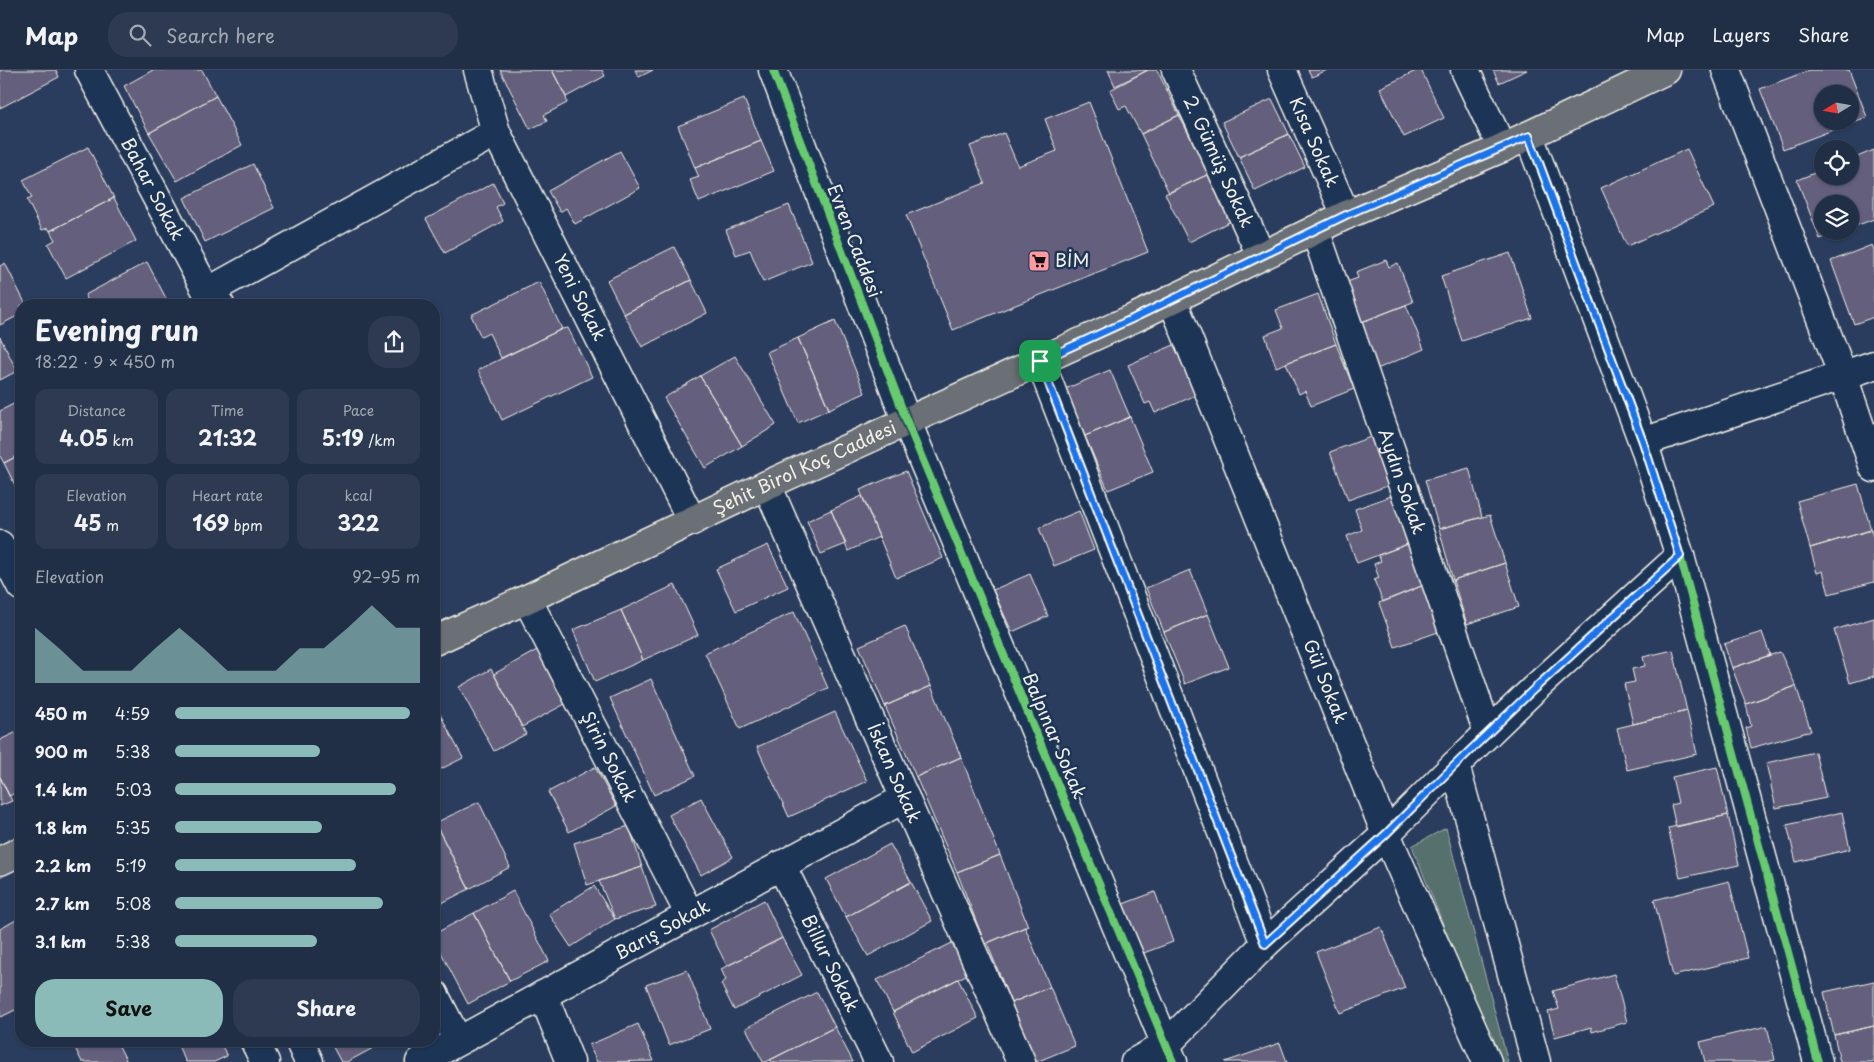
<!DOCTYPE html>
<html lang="en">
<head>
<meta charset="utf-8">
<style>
	body { margin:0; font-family:"Playpen Sans",sans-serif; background:#2d3a51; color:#f1f3f6; height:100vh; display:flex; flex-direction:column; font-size:19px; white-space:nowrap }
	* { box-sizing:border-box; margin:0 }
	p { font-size:16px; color:#a2a8b3 }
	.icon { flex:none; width:28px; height:28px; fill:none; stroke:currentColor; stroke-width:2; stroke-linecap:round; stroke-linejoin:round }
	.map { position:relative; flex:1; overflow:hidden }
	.details { position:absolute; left:15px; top:229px; width:425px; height:748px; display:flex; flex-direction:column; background:#202e46; border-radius:20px; box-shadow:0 1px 4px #0004,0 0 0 1px #3d4a5f }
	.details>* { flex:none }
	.needle { width:32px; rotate:259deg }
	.controls { position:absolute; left:1814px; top:15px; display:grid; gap:10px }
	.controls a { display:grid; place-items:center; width:45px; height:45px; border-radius:50%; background:#202e46; box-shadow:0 1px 4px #0004,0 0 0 1px #3d4a5f; font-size:25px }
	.pin { position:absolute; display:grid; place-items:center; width:42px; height:42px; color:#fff; margin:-21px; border-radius:10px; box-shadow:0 2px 8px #0006 }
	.round { display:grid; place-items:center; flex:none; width:52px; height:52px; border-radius:20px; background:#2d3a51 }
	.summary { display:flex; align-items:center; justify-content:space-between; height:85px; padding:0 20px }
	h1 { font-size:28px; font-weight:700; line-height:38px }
	.figures { display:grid; grid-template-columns:repeat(3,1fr); gap:8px; height:85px; padding:5px 20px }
	.figures div { display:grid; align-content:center; border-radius:12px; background:#2d3a51; text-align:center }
	.figures b { font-size:21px; font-weight:700 }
	.figures small { font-size:14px; font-weight:400 }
	.figures p { font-size:14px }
	.chart { height:140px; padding:10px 20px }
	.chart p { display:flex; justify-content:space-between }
	.chart svg { width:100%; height:90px; margin-top:5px; fill:#8bbbb9; opacity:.7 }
	.cta { display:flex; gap:10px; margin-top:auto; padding:10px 20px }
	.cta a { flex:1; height:58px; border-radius:20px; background:#8bbbb9; color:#111; font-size:20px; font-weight:700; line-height:58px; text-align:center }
	.cta a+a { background:#2d3a51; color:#f1f3f6 }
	ul { padding:0 20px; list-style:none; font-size:16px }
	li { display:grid; grid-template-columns:80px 60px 1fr; align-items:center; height:38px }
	li i { height:12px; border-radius:6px; background:#8bbbb9 }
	header { display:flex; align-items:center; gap:30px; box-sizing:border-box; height:70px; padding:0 25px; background:#202e46; border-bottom:1px solid #3d4a5f }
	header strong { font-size:24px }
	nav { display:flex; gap:28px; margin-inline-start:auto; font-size:18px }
	.search { width:350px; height:45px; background:#2d3a51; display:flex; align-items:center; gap:12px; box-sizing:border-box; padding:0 18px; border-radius:20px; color:#a2a8b3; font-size:19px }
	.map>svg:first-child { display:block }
	.green { fill:#54706d; stroke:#a4b0aa }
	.building { fill:#635f7c; stroke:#f4f1e8; fill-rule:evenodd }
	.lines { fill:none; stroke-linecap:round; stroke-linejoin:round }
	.minor-casing { stroke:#f4f1e8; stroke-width:31 }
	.major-casing { stroke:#f4f1e8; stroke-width:31 }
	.minor { stroke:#1d3557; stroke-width:28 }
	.major { stroke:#6a7074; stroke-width:28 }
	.cycleway-casing { stroke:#1d3557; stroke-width:11 }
	.cycleway { stroke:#67ca6e; stroke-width:8 }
	.route-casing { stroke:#fff; stroke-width:10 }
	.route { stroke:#1a73e8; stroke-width:6 }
	.labels { text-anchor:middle; stroke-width:5; stroke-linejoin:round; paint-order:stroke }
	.street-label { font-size:18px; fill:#f4f1e8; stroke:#1d3557 }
	.poi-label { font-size:18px; fill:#f4f1e8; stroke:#1d3557; text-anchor:start }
</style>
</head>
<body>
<header>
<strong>Map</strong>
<div class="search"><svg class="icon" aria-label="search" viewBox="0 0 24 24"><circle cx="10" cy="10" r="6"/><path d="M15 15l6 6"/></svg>Search here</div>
<nav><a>Map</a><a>Layers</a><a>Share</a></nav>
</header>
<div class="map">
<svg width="1874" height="992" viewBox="0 0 1874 992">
	<rect width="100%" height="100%" fill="#2b3d5e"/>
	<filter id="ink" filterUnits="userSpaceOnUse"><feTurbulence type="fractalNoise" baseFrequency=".02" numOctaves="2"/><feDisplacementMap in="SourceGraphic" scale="10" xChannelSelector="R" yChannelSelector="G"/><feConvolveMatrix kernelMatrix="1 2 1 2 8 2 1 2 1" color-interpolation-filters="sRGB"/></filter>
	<g filter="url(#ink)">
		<path class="green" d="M 1446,758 L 1508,992 L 1498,992 L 1412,776 Z"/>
		<path class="building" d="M 0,0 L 56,0 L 59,7 L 0,38 Z
			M 153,0 L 202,0 L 216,26 L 149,63 L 124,16 Z
			M 500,0 L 552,0 L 566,27 L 567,33 L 544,45 L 547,51 L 530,59 Z
			M 552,0 L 602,0 L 605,6 L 566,27 Z
			M 635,0 L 653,0 L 639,7 Z
			M 1108,0 L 1148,0 L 1115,16 Z
			M 1148,0 L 1157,0 L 1179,45 L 1141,64 L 1126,36 L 1119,39 L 1110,20 Z
			M 1308,0 L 1327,0 L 1312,7 Z
			M 1418,0 L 1421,0 L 1444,48 L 1404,67 L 1380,18 Z
			M 1493,0 L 1527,0 L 1499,13 Z
			M 1810,0 L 1849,0 L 1867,47 L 1783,79 L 1760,19 ZM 1822,24 L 1850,24 L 1850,51 L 1822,51 Z
			M 216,26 L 242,75 L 177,111 L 149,63 Z
			M 744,29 L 761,71 L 695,98 L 678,56 Z
			M 1272,29 L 1289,64 L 1239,87 L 1222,52 Z
			M 1089,32 L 1148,182 L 953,260 L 906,145 L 985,113 L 970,76 L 1004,63 L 1018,96 L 1057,81 L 1045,49 Z
			M 1179,45 L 1209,104 L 1169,123 L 1141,64 Z
			M 1289,64 L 1305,97 L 1255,121 L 1239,87 Z
			M 761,71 L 774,101 L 699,132 L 690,110 L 699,107 L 695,98 Z
			M 88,77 L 114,128 L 50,161 L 48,158 L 42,160 L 27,130 L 32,128 L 23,110 Z
			M 1687,79 L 1714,137 L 1627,176 L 1601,118 Z
			M 1874,80 L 1874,149 L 1850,158 L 1850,134 L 1822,134 L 1822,161 L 1841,161 L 1820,169 L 1797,110 L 1822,100 L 1822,106 L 1850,106 L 1850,90 Z
			M 620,81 L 640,118 L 575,154 L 566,138 L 560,142 L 548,121 Z
			M 253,94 L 274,138 L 205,172 L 184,128 Z
			M 1209,104 L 1231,151 L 1189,172 L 1165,124 Z
			M 493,113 L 503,133 L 496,137 L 503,151 L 445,183 L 426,149 Z
			M 114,128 L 136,171 L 66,208 L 48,174 L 55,170 L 50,161 Z
			M 789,135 L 812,192 L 763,212 L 750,180 L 736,185 L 726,160 Z
			M 1872,175 L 1874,180 L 1874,247 L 1854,254 L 1831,191 Z
			M 674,177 L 691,210 L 624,244 L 607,210 Z
			M 1510,183 L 1532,248 L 1462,271 L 1441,206 Z
			M 1386,190 L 1389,197 L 1398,193 L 1413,232 L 1359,253 L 1344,213 L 1358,208 L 1356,202 Z
			M 147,192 L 168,232 L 163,235 L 90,235 L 85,225 Z
			M 5,193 L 26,235 L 21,235 L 21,244 L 0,255 L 0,196 Z
			M 691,210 L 707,243 L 642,277 L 624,244 Z
			M 539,212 L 562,259 L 501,288 L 489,263 L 481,267 L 471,245 Z
			M 1318,224 L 1336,274 L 1276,297 L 1265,265 L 1283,258 L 1276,240 Z
			M 1406,235 L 1424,279 L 1377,299 L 1359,253 Z
			M 835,251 L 865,323 L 829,339 L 798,268 Z
			M 568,258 L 592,307 L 502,350 L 478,300 L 562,259 Z
			M 0,267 L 17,301 L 0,310 Z
			M 798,268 L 829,339 L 798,353 L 767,282 Z
			M 1336,274 L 1354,319 L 1311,336 L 1305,321 L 1299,324 L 1286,293 Z
			M 1174,275 L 1196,325 L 1155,343 L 1150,332 L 1145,334 L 1128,295 Z
			M 735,286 L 776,355 L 742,376 L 700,306 Z
			M 1110,300 L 1130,347 L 1085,366 L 1065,319 Z
			M 700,306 L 742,376 L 705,398 L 664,328 Z
			M 21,330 L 21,384 L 4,393 L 0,386 L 0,341 Z
			M 1130,347 L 1153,402 L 1108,420 L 1085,366 Z
			M 1373,366 L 1390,415 L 1348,430 L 1330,382 Z
			M 21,384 L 21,427 L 4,393 Z
			M 1469,398 L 1482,447 L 1439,459 L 1425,410 Z
			M 906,401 L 943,488 L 896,508 L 860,420 Z
			M 1858,414 L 1871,460 L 1810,478 L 1797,431 Z
			M 862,426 L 879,467 L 848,481 L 831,440 Z
			M 1391,426 L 1408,474 L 1357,493 L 1347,466 L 1362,460 L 1355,439 Z
			M 831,440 L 846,474 L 821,484 L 807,451 Z
			M 1079,441 L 1094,480 L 1054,496 L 1039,458 Z
			M 1490,445 L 1505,493 L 1453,510 L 1439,459 Z
			M 1871,460 L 1874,470 L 1874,512 L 1829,524 L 1823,501 L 1817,503 L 1810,478 Z
			M 1408,474 L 1424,515 L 1383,532 L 1374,510 L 1379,508 L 1374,494 L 1381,491 L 1378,485 Z
			M 768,475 L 788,517 L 736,541 L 716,499 Z
			M 1505,493 L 1519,537 L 1467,554 L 1453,510 Z
			M 1190,500 L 1208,544 L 1164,562 L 1146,518 Z
			M 1030,504 L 1048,546 L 1012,562 L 993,520 Z
			M 675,515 L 698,565 L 643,590 L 621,540 Z
			M 1424,515 L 1441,561 L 1395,577 L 1379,533 Z
			M 621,540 L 643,590 L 595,612 L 573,560 Z
			M 794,542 L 828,618 L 740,659 L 705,583 Z
			M 1208,544 L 1229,597 L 1185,614 L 1164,562 Z
			M 1874,548 L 1874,606 L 1850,613 L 1834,560 Z
			M 905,556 L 931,616 L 885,636 L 859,576 Z
			M 1762,562 L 1770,585 L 1732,598 L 1724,574 Z
			M 537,580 L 565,634 L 522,657 L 494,604 Z
			M 1673,580 L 1687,641 L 1633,654 L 1624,614 L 1635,612 L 1632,599 L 1645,596 L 1643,587 Z
			M 1780,582 L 1796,616 L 1746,634 L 1732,598 Z
			M 491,599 L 526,664 L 494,681 L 459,617 Z
			M 651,609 L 695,706 L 654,725 L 610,628 Z
			M 931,616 L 961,687 L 916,707 L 885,636 Z
			M 1796,616 L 1811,661 L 1751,678 L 1746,658 L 1751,656 L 1746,634 Z
			M 434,633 L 463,688 L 439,700 L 435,692 L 434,693 Z
			M 1687,641 L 1697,684 L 1627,700 L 1617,658 Z
			M 835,642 L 867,711 L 789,747 L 757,677 Z
			M 21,660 L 21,720 L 9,726 L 0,707 L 0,670 Z
			M 1815,682 L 1826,728 L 1776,738 L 1766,693 Z
			M 961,687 L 1000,785 L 957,802 L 916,707 Z
			M 595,697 L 616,736 L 569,762 L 548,722 Z
			M 1717,697 L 1728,745 L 1676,757 L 1671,735 L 1678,733 L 1672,707 Z
			M 0,707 L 12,731 L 0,736 Z
			M 701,728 L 733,787 L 701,805 L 669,745 Z
			M 479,732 L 510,797 L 469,819 L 435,753 Z
			M 1842,742 L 1850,779 L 1796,792 L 1787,755 Z
			M 1728,745 L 1739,795 L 1680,808 L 1668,758 Z
			M 435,753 L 469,819 L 434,837 L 434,754 Z
			M 629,756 L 642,797 L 587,815 L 574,773 Z
			M 890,774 L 911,812 L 846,847 L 826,809 Z
			M 1000,785 L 1028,856 L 985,874 L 957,802 Z
			M 642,797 L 656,837 L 615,849 L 599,811 Z
			M 1729,811 L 1748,888 L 1673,906 L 1654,830 Z
			M 911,812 L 932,851 L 868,886 L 846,847 Z
			M 594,816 L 615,849 L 571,877 L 549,844 Z
			M 513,821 L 549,891 L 510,911 L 474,843 Z
			M 1155,822 L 1173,872 L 1141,884 L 1123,834 Z
			M 764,830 L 782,868 L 727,896 L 709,860 Z
			M 474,843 L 510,911 L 468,934 L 434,869 L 434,864 Z
			M 16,850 L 21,859 L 21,937 L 1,947 L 0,945 L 0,859 Z
			M 1025,857 L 1050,917 L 1011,933 L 987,873 Z
			M 1381,857 L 1405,918 L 1340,943 L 1316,882 Z
			M 782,868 L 802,905 L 734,940 L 721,914 L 726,910 L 721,899 Z
			M 954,872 L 970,903 L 893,942 L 877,910 Z
			M 687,900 L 710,959 L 669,975 L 646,915 Z
			M 1614,904 L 1627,952 L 1592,962 L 1591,957 L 1555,967 L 1548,942 L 1559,939 L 1553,921 Z
			M 958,909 L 978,948 L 912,982 L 893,942 Z
			M 1874,911 L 1874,956 L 1834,965 L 1824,922 Z
			M 1050,917 L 1075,976 L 1036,992 L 1011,933 Z
			M 817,922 L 835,957 L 766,992 L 763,992 L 746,958 Z
			M 638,954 L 654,991 L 597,992 L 589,975 Z
			M 1767,956 L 1775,990 L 1766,992 L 1705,992 L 1700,972 Z
			M 1874,956 L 1874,992 L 1840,992 L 1834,965 Z
			M 835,957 L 853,992 L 772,992 L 770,990 Z
			M 92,970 L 116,970 L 127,992 L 82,992 L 75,978 Z
			M 175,970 L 219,970 L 227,986 L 214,992 L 186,992 Z
			M 329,970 L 371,970 L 375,977 L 347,992 L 341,992 Z
			M 371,970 L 390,970 L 375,977 Z
			M 1280,973 L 1287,992 L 1225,992 Z"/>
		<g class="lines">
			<g class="minor-casing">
				<g id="minor">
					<path id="s1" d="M 89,0 L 207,222 L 220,235"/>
					<path id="s2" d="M 478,0 L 496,62 L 692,451"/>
					<path d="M 773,0 L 907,352 L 1173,992"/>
					<path id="s3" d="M 1176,0 L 1261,185"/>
					<path id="s4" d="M 1282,0 L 1346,145"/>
					<path d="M 1465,0 L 1502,78"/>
					<path d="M 1726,0 L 1843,306 L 1874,398"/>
					<path d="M 1529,66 L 1643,372 L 1680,486 L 1818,992"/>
					<path id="s5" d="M 1315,160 L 1488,663"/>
					<path d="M 207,222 L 496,62"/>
					<path id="s6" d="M 1172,229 L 1386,764 L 1487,992"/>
					<path d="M 1040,291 L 1265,874"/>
					<path d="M 1643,372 L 1874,295"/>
					<path id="s7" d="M 767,415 L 1021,992"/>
					<path d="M 0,475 L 21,516"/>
					<path id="s8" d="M 527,529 L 690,845"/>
					<path d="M 1455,695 L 1536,992"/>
					<path id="s9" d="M 781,795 L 879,992"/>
					<path d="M 434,924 L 458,971"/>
					<path d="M 543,925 L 570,992"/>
					<path d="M 254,970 L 265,992"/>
					<path d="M 299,970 L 309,992"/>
					<path id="s10" d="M 420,992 L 905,728"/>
					<path d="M 1135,992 L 1166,975 L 1265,874 L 1386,764 L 1455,695 L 1534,619 L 1680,486"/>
				</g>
			</g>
			<g class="major-casing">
				<g id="major">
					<path id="s11" d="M 434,571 L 527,529 L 767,415 L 1134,248 L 1346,145 L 1502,78 L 1666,0"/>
					<path d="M 0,791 L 21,781"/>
				</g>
			</g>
			<use href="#minor" class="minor"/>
			<use href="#major" class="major"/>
			<g class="cycleway-casing">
				<path id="cycleway" d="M 773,0 L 907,352 L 1173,992
					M 1529,66 L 1643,372 L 1680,486 L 1818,992"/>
			</g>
			<use href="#cycleway" class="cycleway"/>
		</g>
	</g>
	<g class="lines" filter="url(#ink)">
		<g class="route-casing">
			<path id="route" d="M 1529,66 L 1643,372 L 1680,486 L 1534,619 L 1455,695 L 1386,764 L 1265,874 L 1040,291 L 1134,248 L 1346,145 Z"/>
		</g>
		<use href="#route" class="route"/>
	</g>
	<defs>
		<g id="supermarket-square" transform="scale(1.125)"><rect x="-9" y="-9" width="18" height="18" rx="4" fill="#ff9aa2" stroke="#1d3557"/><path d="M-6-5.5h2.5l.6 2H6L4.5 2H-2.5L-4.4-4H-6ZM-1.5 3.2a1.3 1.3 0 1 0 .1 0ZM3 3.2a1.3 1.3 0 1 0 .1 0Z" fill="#111"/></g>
	</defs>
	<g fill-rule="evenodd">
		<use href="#supermarket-square" x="1039" y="191"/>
	</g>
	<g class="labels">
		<g class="street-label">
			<text dy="6" stroke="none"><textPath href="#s4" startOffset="79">Kısa Sokak</textPath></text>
			<text dy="6" stroke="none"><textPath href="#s3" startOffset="101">2. Gümüş Sokak</textPath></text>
			<text dy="6" stroke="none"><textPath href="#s1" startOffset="135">Bahar Sokak</textPath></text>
			<text transform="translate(854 171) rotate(69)" y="6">Evren Caddesi</text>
			<text dy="6" stroke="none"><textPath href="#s2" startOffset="250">Yeni Sokak</textPath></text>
			<text dy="6" stroke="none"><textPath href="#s11" startOffset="409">Şehit Birol Koç Caddesi</textPath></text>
			<text dy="6" stroke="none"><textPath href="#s5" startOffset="266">Aydın Sokak</textPath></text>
			<text dy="6" stroke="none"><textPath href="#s6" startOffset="412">Gül Sokak</textPath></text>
			<text transform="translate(1054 666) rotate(67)" y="6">Balpınar Sokak</text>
			<text dy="6" stroke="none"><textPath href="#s8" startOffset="178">Şirin Sokak</textPath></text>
			<text dy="6" stroke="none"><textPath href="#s7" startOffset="315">İskan Sokak</textPath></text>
			<text dy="6" stroke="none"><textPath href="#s10" startOffset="276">Barış Sokak</textPath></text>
			<text dy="6" stroke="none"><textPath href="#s9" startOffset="110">Billur Sokak</textPath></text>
		</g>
		<g class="poi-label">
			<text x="1055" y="197">BİM</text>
		</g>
	</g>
</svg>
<div class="controls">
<a><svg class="needle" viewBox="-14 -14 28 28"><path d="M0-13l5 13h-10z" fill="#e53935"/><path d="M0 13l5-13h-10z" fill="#a2a8b3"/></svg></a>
<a><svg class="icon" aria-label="locate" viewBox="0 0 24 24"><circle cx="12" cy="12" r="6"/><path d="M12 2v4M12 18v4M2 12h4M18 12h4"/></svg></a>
<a><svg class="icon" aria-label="layers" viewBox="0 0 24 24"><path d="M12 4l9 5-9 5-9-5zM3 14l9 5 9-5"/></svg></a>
</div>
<div class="pin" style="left:1040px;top:291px;background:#1e9e55"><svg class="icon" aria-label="arrive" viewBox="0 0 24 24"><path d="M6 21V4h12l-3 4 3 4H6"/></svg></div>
<section class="details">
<div class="summary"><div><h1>Evening run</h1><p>18:22 · 9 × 450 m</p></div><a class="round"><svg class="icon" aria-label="share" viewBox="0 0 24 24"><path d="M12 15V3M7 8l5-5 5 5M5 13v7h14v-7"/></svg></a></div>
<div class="figures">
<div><p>Distance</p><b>4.05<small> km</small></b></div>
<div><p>Time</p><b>21:32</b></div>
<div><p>Pace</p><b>5:19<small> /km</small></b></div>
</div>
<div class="figures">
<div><p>Elevation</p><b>45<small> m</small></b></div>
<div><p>Heart rate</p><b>169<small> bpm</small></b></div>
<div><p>kcal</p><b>322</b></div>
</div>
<div class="chart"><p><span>Elevation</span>92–95 m</p>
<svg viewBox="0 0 160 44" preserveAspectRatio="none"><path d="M0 44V17L10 27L20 38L30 38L40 38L50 27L60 17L70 27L80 38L90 38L100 38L110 27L120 27L130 17L140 6L150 17L160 17V44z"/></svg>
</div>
<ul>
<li><b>450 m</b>4:59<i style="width:96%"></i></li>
<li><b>900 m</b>5:38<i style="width:59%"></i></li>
<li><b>1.4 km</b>5:03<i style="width:90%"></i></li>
<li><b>1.8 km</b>5:35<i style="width:60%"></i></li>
<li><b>2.2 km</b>5:19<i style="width:74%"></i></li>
<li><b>2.7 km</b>5:08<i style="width:85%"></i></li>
<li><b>3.1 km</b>5:38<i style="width:58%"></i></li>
</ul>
<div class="cta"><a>Save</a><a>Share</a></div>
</section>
</div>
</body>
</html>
